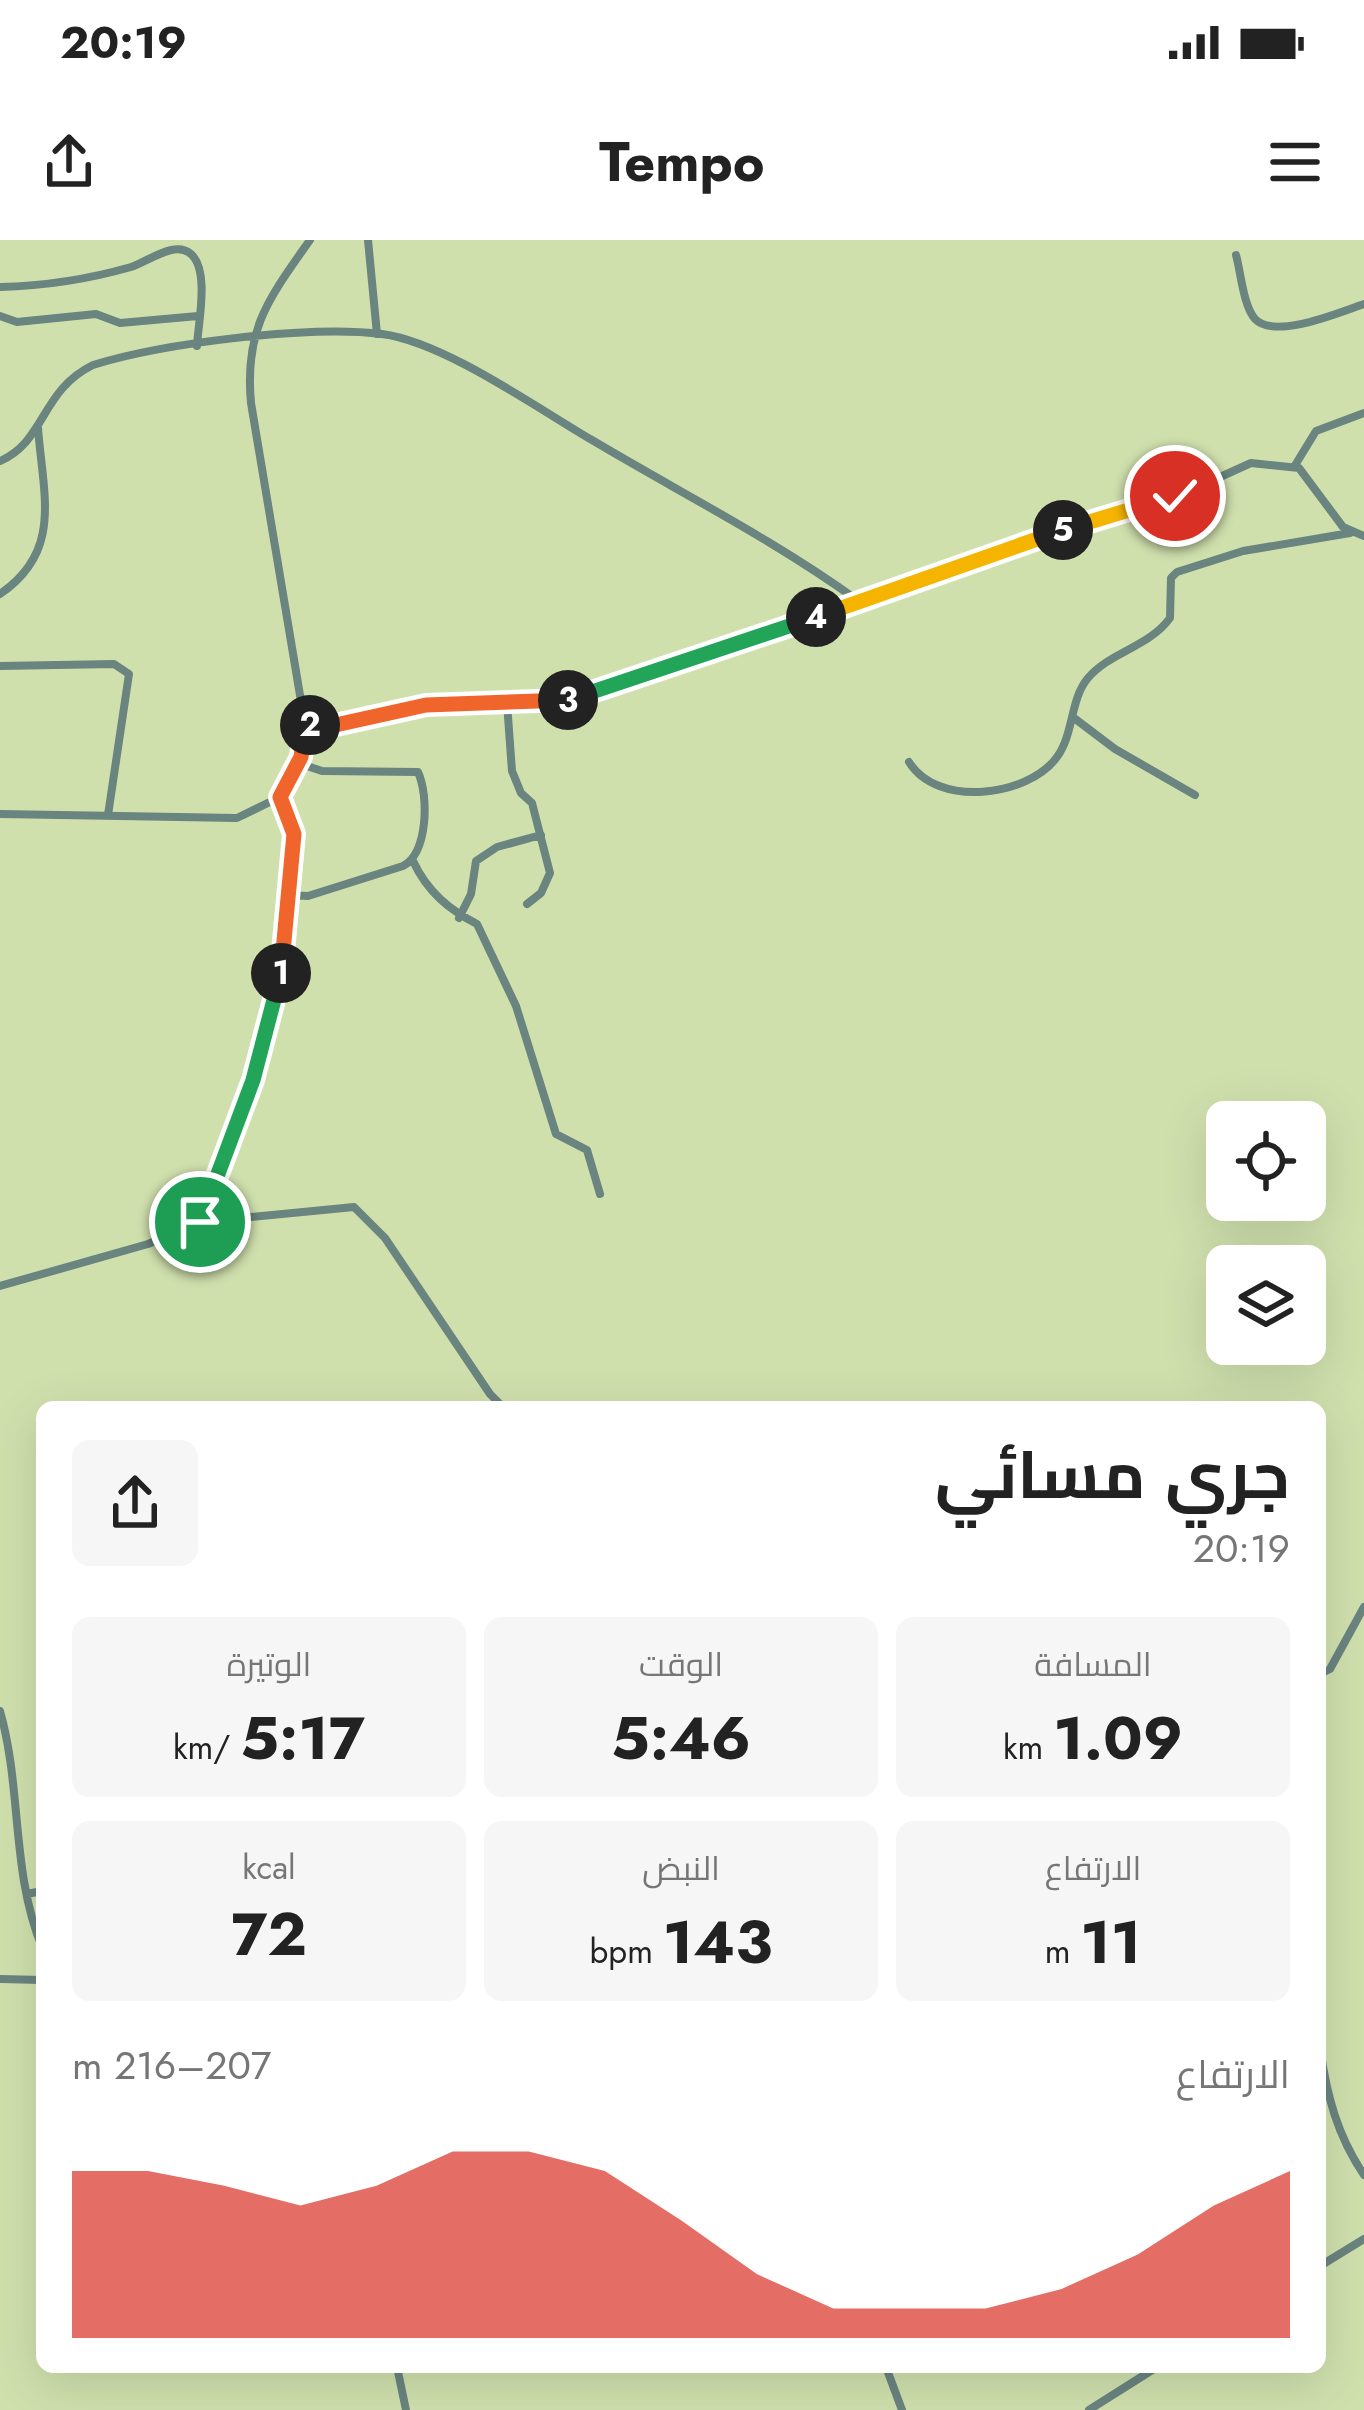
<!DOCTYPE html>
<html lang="ar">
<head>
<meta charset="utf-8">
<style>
	body { margin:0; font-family:Jost,Cairo,sans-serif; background:#f6f6f6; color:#222; direction:rtl; height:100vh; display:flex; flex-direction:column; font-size:45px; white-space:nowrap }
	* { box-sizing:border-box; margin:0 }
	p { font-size:39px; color:#767676 }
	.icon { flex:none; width:66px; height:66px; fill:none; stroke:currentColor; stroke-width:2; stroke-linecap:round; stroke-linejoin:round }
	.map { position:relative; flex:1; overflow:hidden; direction:ltr }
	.drawer { position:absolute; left:36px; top:1161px; width:1290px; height:972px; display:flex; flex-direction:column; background:#fff; border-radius:18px; box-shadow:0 12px 48px #0002; direction:rtl }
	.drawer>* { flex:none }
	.fabs { position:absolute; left:1206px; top:861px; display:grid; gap:24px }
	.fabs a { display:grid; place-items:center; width:120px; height:120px; border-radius:18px; background:#fff; box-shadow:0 12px 48px #0002; font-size:60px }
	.pin { position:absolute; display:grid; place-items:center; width:102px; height:102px; color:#fff; margin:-51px; border:6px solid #fff; border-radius:50%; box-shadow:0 3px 12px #0007 }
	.km { position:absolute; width:60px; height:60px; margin:-30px; border-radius:50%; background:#222; color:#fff; font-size:33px; line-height:60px; text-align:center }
	.round { display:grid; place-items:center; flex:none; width:126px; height:126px; border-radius:18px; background:#f6f6f6 }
	.head { display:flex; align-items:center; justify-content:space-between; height:204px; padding:0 36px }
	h1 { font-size:66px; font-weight:700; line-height:90px }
	.metrics { display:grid; grid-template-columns:repeat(3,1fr); gap:18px; height:204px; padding:12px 36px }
	.metrics div { display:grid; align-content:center; border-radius:18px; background:#f6f6f6; text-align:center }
	.metrics b { font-size:60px; font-weight:700 }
	.metrics small { font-size:33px; font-weight:400 }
	.metrics p { font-size:33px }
	.chart { height:336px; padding:24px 36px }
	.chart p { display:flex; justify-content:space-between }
	.chart svg { width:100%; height:216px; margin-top:12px; fill:#d93025; opacity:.7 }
	.status { display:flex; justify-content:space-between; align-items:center; height:84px; padding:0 60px; background:#fff; direction:ltr }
	.status svg { height:33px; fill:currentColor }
	header { display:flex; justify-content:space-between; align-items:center; height:156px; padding:0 36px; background:#fff; font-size:54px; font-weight:700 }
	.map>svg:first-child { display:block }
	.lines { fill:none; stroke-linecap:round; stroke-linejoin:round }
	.minor { stroke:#6a847f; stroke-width:8 }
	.split-1-casing { stroke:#fff; stroke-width:24 }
	.split-2-casing { stroke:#fff; stroke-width:24 }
	.split-3-casing { stroke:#fff; stroke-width:24 }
	.split-4-casing { stroke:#fff; stroke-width:24 }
	.split-5-casing { stroke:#fff; stroke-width:24 }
	.split-6-casing { stroke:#fff; stroke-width:24 }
	.split-1 { stroke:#22a559; stroke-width:15 }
	.split-2 { stroke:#f0652b; stroke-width:15 }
	.split-3 { stroke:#f0652b; stroke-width:15 }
	.split-4 { stroke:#22a559; stroke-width:15 }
	.split-5 { stroke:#f5b400; stroke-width:15 }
	.split-6 { stroke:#f5b400; stroke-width:15 }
</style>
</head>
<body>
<div class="status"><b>20:19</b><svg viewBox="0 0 49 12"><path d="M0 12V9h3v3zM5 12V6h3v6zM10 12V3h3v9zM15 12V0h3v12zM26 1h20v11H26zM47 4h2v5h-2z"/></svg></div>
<header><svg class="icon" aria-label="menu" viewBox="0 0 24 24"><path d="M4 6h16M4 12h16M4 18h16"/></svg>Tempo<svg class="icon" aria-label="share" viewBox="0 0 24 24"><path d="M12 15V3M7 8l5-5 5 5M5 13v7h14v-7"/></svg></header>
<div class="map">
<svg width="1364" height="2170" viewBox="0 0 1364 2170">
	<rect width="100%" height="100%" fill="#d0e0ad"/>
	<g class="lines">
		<path class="minor" d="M 368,0 L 377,94
			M 1236,15 C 1241,33 1243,65 1255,79 C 1275,100 1340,72 1364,64
			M 0,47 C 43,46 89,39 131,27 C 149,21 175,0 191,14 C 210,31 198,83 197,106
			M 0,76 L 17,82 L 96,74 L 120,83 L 198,76
			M 0,221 C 45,202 41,150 93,125 C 164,103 308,85 382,94 C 444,102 537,168 592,200 C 681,253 774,300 857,360
			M 1294,227 L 1316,191 L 1364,173
			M 0,354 C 63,311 43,255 38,188
			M 0,426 L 114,424 L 129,434 L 108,575
			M 507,463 L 512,531 L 521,553 L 532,563 L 550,633 L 541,653 L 527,664
			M 1074,478 L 1115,509 L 1195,555
			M 305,485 L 331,486 L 426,465 L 556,464 L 618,447 L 1109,273 L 1187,252 L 1251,223 L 1299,228 L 1343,287 L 1364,296
			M 909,522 C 937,568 1028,557 1057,517 C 1074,494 1070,459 1088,438 C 1110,412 1149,407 1170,378 L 1171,338 L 1177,332 L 1243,311 L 1350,293
			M 0,574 L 237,578 L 280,557 L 300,517 L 305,485 L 251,163 C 244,89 269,58 310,0
			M 413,621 C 428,653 450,670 477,684 L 516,766 L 556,894 L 587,910 L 600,954
			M 286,655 L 308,656 L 403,626 C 428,613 429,556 418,532 L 322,531 L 298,523
			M 459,678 L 471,654 L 476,621 L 497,607 L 541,595
			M 200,982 L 272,782 L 284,718 L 294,594 L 280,557
			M 0,1046 L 148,1004 L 200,982 L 354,967 L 385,998 L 490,1154 L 503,1167
			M 1320,1434 L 1330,1429 L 1364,1367
			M 0,1471 C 22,1548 11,1632 42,1707
			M 27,1654 L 42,1651
			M 0,1739 L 42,1740
			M 1320,1808 C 1327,1856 1337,1895 1364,1935
			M 1320,2026 L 1364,1999
			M 397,2127 L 406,2170
			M 886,2127 L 902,2170
			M 1089,2170 L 1157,2127"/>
	</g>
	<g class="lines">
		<g class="split-1-casing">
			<path id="split-1" d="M 200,982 L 253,840 L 281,733"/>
		</g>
		<g class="split-2-casing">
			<path id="split-2" d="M 281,733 L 294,594 L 280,557 L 301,517 L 305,485 L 310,485"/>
		</g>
		<g class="split-3-casing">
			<path id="split-3" d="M 310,485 L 331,486 L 426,465 L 568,460"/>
		</g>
		<g class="split-4-casing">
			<path id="split-4" d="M 568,460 L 816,377"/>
		</g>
		<g class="split-5-casing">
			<path id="split-5" d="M 816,377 L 1063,290"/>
		</g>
		<g class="split-6-casing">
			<path id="split-6" d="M 1063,290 L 1175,256"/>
		</g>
		<use href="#split-1" class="split-1"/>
		<use href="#split-2" class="split-2"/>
		<use href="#split-3" class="split-3"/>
		<use href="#split-4" class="split-4"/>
		<use href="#split-5" class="split-5"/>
		<use href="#split-6" class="split-6"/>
	</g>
</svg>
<div class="fabs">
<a><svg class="icon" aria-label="locate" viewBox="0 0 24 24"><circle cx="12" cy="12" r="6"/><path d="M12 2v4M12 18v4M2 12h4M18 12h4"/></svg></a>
<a><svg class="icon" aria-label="layers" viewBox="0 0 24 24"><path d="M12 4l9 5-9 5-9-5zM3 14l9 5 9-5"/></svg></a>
</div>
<div class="pin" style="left:200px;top:982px;background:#1e9e55"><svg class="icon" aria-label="arrive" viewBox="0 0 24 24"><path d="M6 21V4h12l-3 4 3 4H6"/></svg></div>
<div class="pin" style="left:1175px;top:256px;background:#d93025"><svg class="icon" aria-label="check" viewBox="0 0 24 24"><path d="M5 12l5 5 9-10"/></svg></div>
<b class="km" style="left:281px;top:733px">1</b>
<b class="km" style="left:310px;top:485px">2</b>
<b class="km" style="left:568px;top:460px">3</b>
<b class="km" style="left:816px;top:377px">4</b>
<b class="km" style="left:1063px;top:290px">5</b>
<section class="drawer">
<div class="head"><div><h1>جري مسائي</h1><p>20:19</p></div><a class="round"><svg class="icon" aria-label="share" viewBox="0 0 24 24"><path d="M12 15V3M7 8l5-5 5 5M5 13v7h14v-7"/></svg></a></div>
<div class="metrics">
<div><p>المسافة</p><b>1.09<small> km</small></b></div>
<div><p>الوقت</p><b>5:46</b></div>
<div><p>الوتيرة</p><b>5:17<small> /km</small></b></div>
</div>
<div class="metrics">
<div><p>الارتفاع</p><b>11<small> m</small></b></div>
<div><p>النبض</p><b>143<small> bpm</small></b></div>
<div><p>kcal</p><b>72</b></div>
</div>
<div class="chart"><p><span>الارتفاع</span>207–216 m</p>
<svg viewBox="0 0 160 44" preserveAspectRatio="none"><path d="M0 44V10L10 10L20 13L30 17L40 13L50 6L60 6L70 10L80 20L90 31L100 38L110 38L120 38L130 34L140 27L150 17L160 10V44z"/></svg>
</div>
</section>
</div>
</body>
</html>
